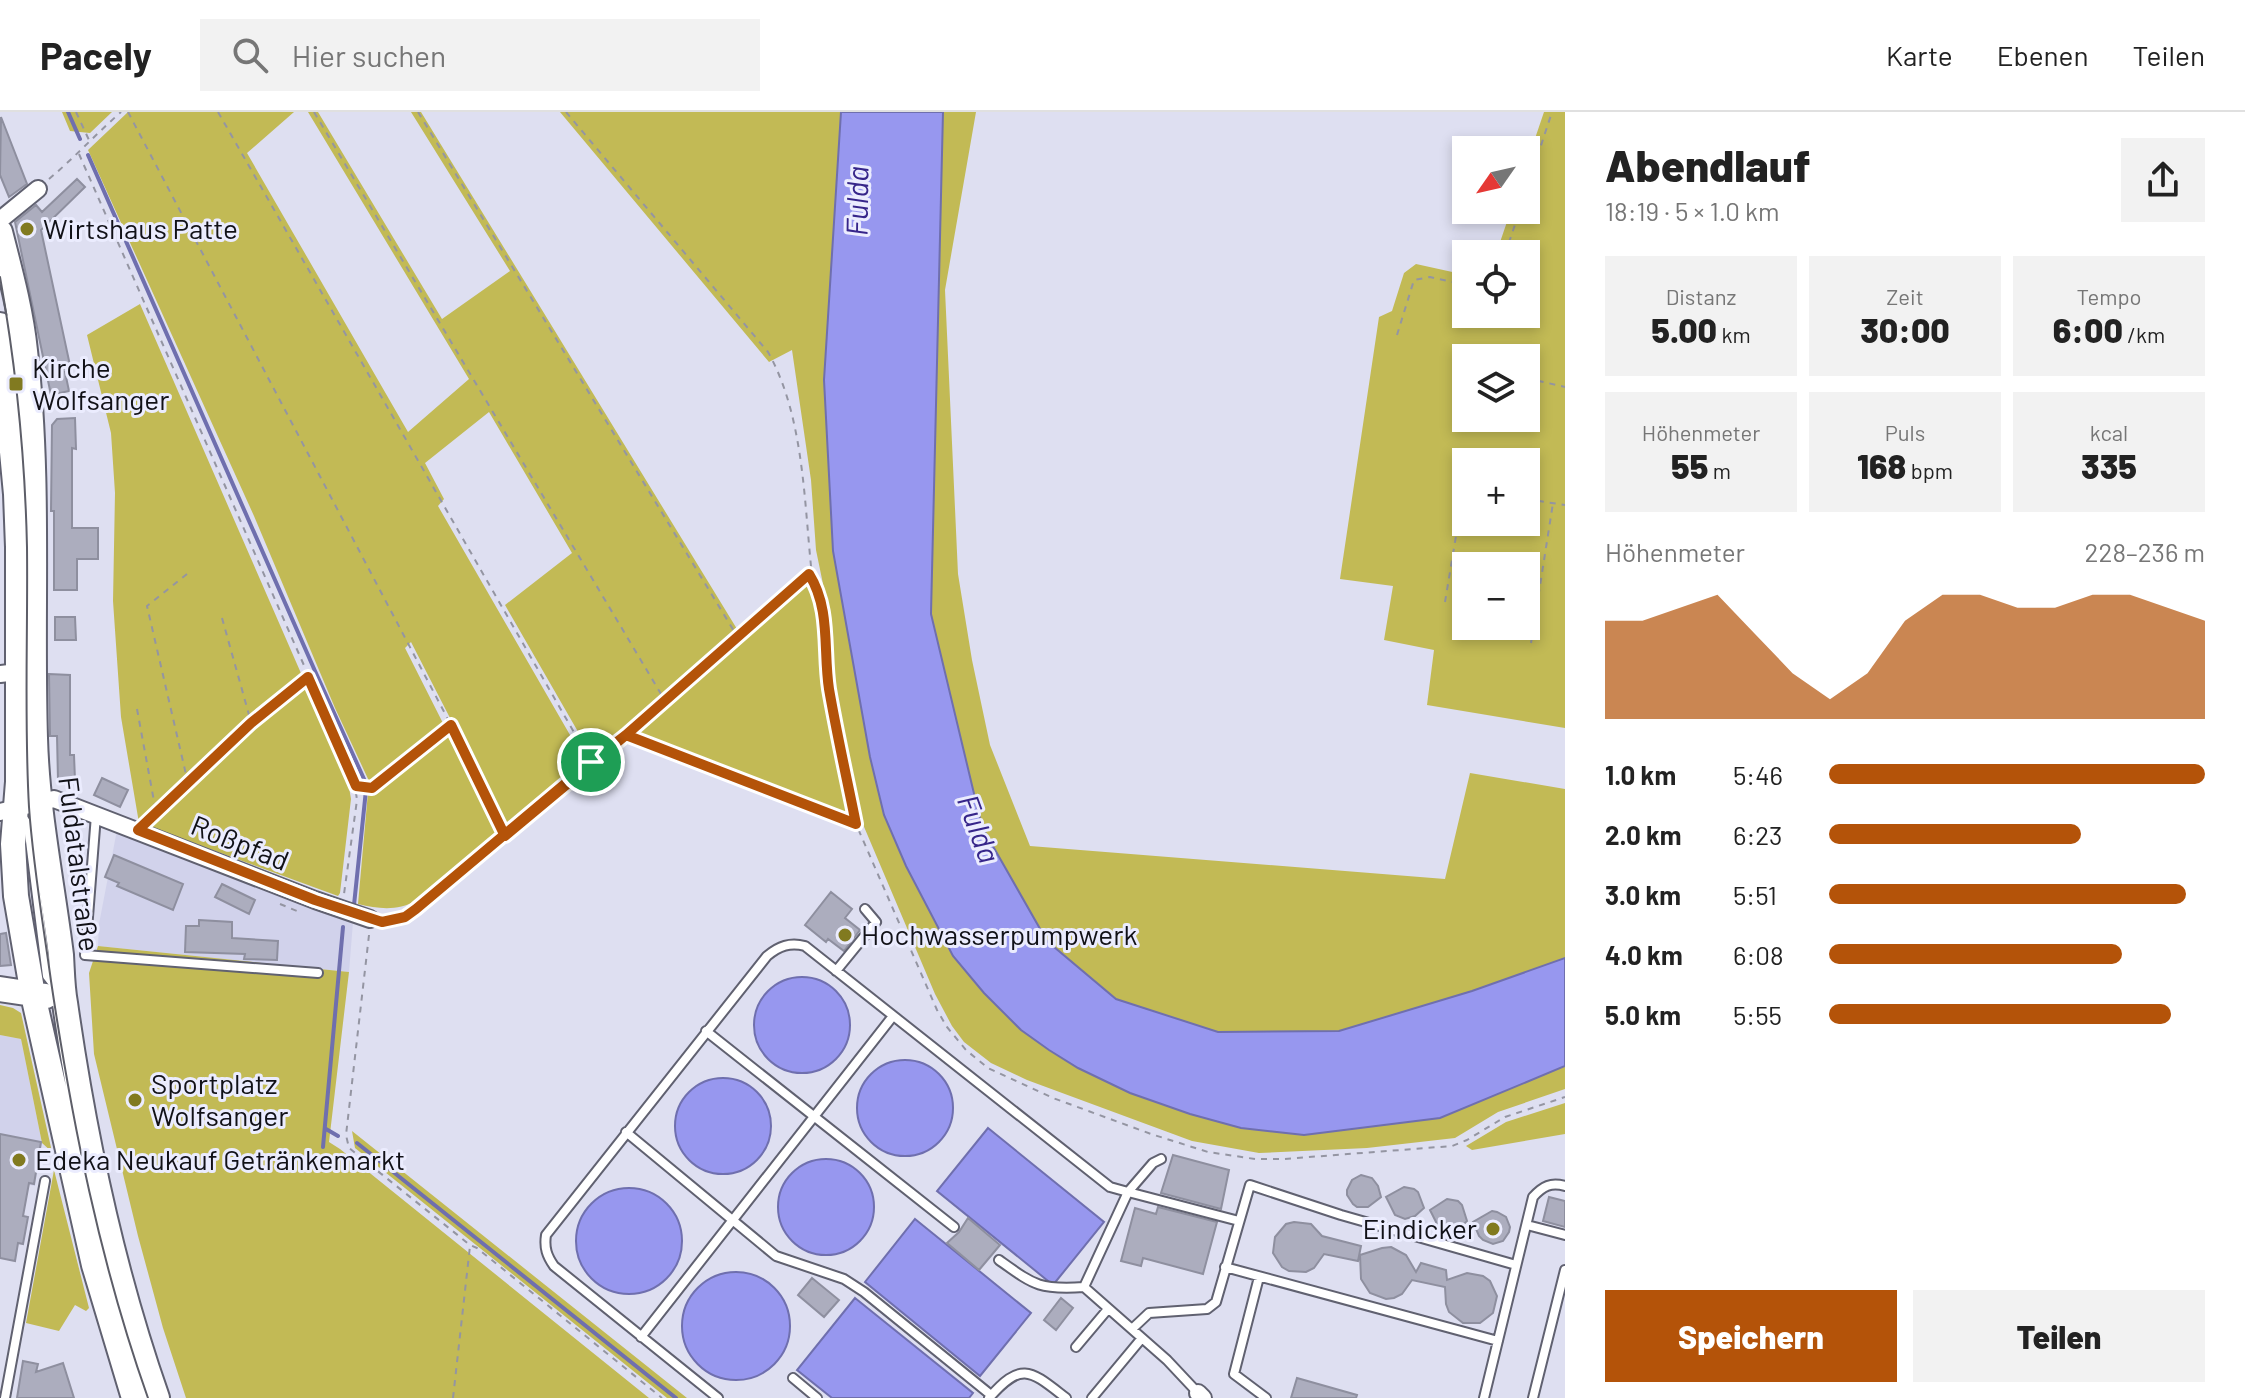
<!DOCTYPE html>
<html lang="de">
<head>
<meta charset="utf-8">
<style>
	body { margin:0; font-family:Barlow,sans-serif; background:#f2f2f2; color:#222; height:100vh; display:flex; flex-direction:column; font-size:30px; white-space:nowrap }
	* { box-sizing:border-box; margin:0 }
	p { font-size:26px; color:#767676 }
	.icon { flex:none; width:44px; height:44px; fill:none; stroke:currentColor; stroke-width:2; stroke-linecap:round; stroke-linejoin:round }
	.map { position:relative; flex:1; overflow:hidden }
	.sheet { display:flex; flex-direction:column; background:#fff; width:680px }
	.sheet>* { flex:none }
	.needle { width:52px; rotate:236deg }
	.tools { position:absolute; left:1452px; top:24px; display:grid; gap:16px }
	.tools a { display:grid; place-items:center; width:88px; height:88px; border-radius:0px; background:#fff; box-shadow:0 4px 12px #0003; font-size:40px }
	.pin { position:absolute; display:grid; place-items:center; width:68px; height:68px; color:#fff; margin:-34px; border:4px solid #fff; border-radius:50%; box-shadow:0 2px 8px #0007 }
	.round { display:grid; place-items:center; flex:none; width:84px; height:84px; border-radius:0px; background:#f2f2f2 }
	.summary { display:flex; align-items:center; justify-content:space-between; height:136px; padding:0 40px }
	h1 { font-size:44px; font-weight:800; line-height:60px }
	.stats { display:grid; grid-template-columns:repeat(3,1fr); gap:12px; height:136px; padding:8px 40px }
	.stats div { display:grid; align-content:center; border-radius:0px; background:#f2f2f2; text-align:center }
	.stats b { font-size:34px; font-weight:800 }
	.stats small { font-size:22px; font-weight:400 }
	.stats p { font-size:22px }
	.chart { height:224px; padding:16px 40px }
	.chart p { display:flex; justify-content:space-between }
	.chart svg { width:100%; height:144px; margin-top:8px; fill:#b45309; opacity:.7 }
	.primary-button { display:flex; gap:16px; margin-top:auto; padding:16px 40px }
	.primary-button a { flex:1; height:92px; border-radius:0px; background:#b45309; color:#fff; font-size:32px; font-weight:800; line-height:92px; text-align:center }
	.primary-button a+a { background:#f2f2f2; color:#222 }
	ul { padding:0 40px; list-style:none; font-size:26px }
	li { display:grid; grid-template-columns:128px 96px 1fr; align-items:center; height:60px }
	li i { height:20px; border-radius:10px; background:#b45309 }
	header { display:flex; align-items:center; gap:48px; box-sizing:border-box; height:112px; padding:0 40px; background:#fff; border-bottom:2px solid #e0e0e0 }
	header strong { font-size:38px }
	nav { display:flex; gap:44px; margin-inline-start:auto; font-size:28px }
	.search { width:560px; height:72px; background:#f2f2f2; display:flex; align-items:center; gap:20px; box-sizing:border-box; padding:0 28px; border-radius:0px; color:#767676; font-size:30px }
	main { display:flex; flex:1; min-height:0 }
	.map>svg:first-child { display:block }
	.built { fill:#d1d2eb }
	.green { fill:#c2ba55; fill-rule:evenodd }
	.water { fill:#9797ef; stroke:#6f6fae; stroke-width:2 }
	.lines { fill:none; stroke-linecap:round; stroke-linejoin:round }
	.stream { stroke:#6f6fae; stroke-width:4 }
	.building { fill:#acadbe; stroke:#8e8f9f; stroke-width:2 }
	.lane-casing { stroke:#606170; stroke-width:12 }
	.street-casing { stroke:#606170; stroke-width:20 }
	.secondary-casing { stroke:#606170; stroke-width:28 }
	.path { stroke:#9495a2; stroke-width:2; stroke-dasharray:6 6; stroke-linecap:butt }
	.lane { stroke:#fff; stroke-width:8 }
	.street { stroke:#fff; stroke-width:16 }
	.secondary { stroke:#fff; stroke-width:24 }
	.tram { stroke:#5d5e68; stroke-width:2 }
	.route-casing { stroke:#fff; stroke-width:16 }
	.route { stroke:#b45309; stroke-width:10 }
	.poi-dot { fill:#817a20; stroke:#ebecfe; stroke-width:3 }
	.labels { text-anchor:middle; stroke-width:6; stroke-linejoin:round; paint-order:stroke }
	.poi-label { font-size:28px; fill:#111117; stroke:#ebecfe; text-anchor:start }
	.street-label { font-size:28px; fill:#111117; stroke:#ebecfe }
	.water-label { font-size:30px; font-style:italic; fill:#36258a; stroke:#ebecfe }
</style>
</head>
<body>
<header>
<strong>Pacely</strong>
<div class="search"><svg class="icon" aria-label="search" viewBox="0 0 24 24"><circle cx="10" cy="10" r="6"/><path d="M15 15l6 6"/></svg>Hier suchen</div>
<nav><a>Karte</a><a>Ebenen</a><a>Teilen</a></nav>
</header>
<main>
<div class="map">
<svg width="1565" height="1286" viewBox="0 0 1565 1286">
	<rect width="100%" height="100%" fill="#dedff1"/>
	<path class="built" d="M 117,718 L 329,803 L 353,810 L 349,860 L 98,834 L 99,812 Z
		M 0,923 L 21,927 L 42,1031 L 35,1074 L 0,1067 Z"/>
	<path class="green" d="M 62,0 L 112,0 L 90,21 L 70,19 Z
		M 128,0 L 294,0 L 247,41 L 408,320 L 469,267 L 308,0 L 318,0 L 442,207 L 510,159 L 411,0 L 421,0 L 737,517 L 592,644 L 505,493 L 572,441 L 489,300 L 425,351 L 444,387 L 438,394 L 585,649 L 506,715 L 411,530 L 405,536 L 495,714 C 497,724 494,728 487,734 L 416,789 C 397,799 379,797 358,792 L 369,669 L 335,596 L 254,404 L 88,38 Z
		M 560,0 L 841,0 L 824,268 L 849,530 L 870,645 L 884,703 L 906,754 L 984,881 L 1021,918 L 1049,938 L 1078,956 L 1190,1002 L 1241,1016 L 1304,1023 L 1440,1006 L 1565,954 L 1565,977 L 1498,1000 L 1455,1026 L 1367,1036 L 1259,1041 L 1192,1029 L 1027,968 L 991,951 L 964,930 L 952,914 L 935,882 L 859,703 L 835,584 L 830,506 L 816,438 L 811,368 L 792,238 L 769,250 Z
		M 943,0 L 976,0 L 945,178 L 958,462 L 972,548 L 990,633 L 1030,734 L 1445,767 L 1470,661 L 1565,677 L 1565,846 L 1472,879 L 1339,919 L 1218,920 L 1116,887 L 1047,829 L 982,715 L 931,502 Z
		M 1544,0 L 1565,0 L 1565,616 L 1427,593 L 1434,538 L 1384,528 L 1393,474 L 1340,467 L 1379,205 L 1392,199 L 1404,161 L 1416,152 L 1466,163 L 1466,202 L 1526,202 L 1526,142 L 1496,142 L 1511,98 L 1526,98 L 1526,53 ZM 1466,246 L 1526,246 L 1526,306 L 1466,306 ZM 1466,350 L 1526,350 L 1526,410 L 1466,410 ZM 1466,454 L 1526,454 L 1526,514 L 1466,514 Z
		M 140,192 L 348,669 L 351,687 L 340,781 L 338,784 L 139,711 L 121,605 L 113,489 L 115,381 L 111,321 L 87,223 Z
		M 807,473 L 811,475 L 814,480 L 823,556 L 851,696 L 844,700 L 633,620 Z
		M 98,834 L 349,860 L 329,1030 L 340,1037 L 649,1286 L 186,1286 L 163,1216 L 138,1124 L 94,942 L 89,861 Z
		M 0,893 L 13,896 L 21,901 L 52,1040 L 42,1031 L 21,927 L 0,923 Z
		M 1565,991 L 1565,1022 L 1472,1038 L 1466,1034 L 1506,1010 Z
		M 352,1019 L 687,1286 L 667,1286 L 355,1036 Z
		M 54,1058 L 89,1196 L 86,1199 L 75,1193 L 59,1219 L 26,1211 Z"/>
	<path class="water" d="M 841,0 L 943,0 L 931,502 L 982,715 L 1047,829 L 1116,887 L 1218,920 L 1339,919 L 1472,879 L 1565,846 L 1565,954 L 1440,1006 L 1304,1023 L 1241,1016 L 1190,1002 L 1130,981 L 1078,956 L 1049,938 L 1021,918 L 984,881 L 953,844 L 906,754 L 884,703 L 870,645 L 833,439 L 824,268 Z
		M754 913a48 48 0 1 1 96 0a48 48 0 1 1-96 0Z
		M857 996a48 48 0 1 1 96 0a48 48 0 1 1-96 0Z
		M675 1014a48 48 0 1 1 96 0a48 48 0 1 1-96 0Z
		M 988,1016 L 1104,1110 L 1053,1173 L 937,1079 Z
		M778 1095a48 48 0 1 1 96 0a48 48 0 1 1-96 0Z
		M576 1129a53 53 0 1 1 106 0a53 53 0 1 1-106 0Z
		M 915,1107 L 1031,1201 L 980,1264 L 865,1170 Z
		M682 1214a54 54 0 1 1 108 0a54 54 0 1 1-108 0Z
		M 855,1186 L 973,1281 L 969,1286 L 832,1286 L 797,1258 Z"/>
	<g class="lines">
		<path class="stream" d="M 68,0 L 80,27
			M 88,43 L 315,559 L 364,667 L 366,678 L 354,793
			M 326,1017 L 338,1024
			M 357,1031 L 676,1286
			M 323,1035 L 343,815"/>
	</g>
	<path class="building" d="M 1,5 L 27,72 L 9,85 L 0,63 Z
		M 77,67 L 85,75 L 41,118 L 71,258 L 65,260 L 69,279 L 51,283 L 15,110 L 36,93 L 42,100 Z
		M 75,306 L 76,337 L 72,336 L 72,416 L 98,416 L 98,447 L 77,447 L 77,478 L 54,478 L 54,399 L 51,399 L 52,313 L 57,307 Z
		M 55,505 L 75,505 L 76,528 L 55,528 Z
		M 49,562 L 70,563 L 70,643 L 74,643 L 75,668 L 58,668 L 57,624 L 50,624 Z
		M 102,666 L 128,678 L 120,695 L 94,683 Z
		M 114,743 L 183,772 L 173,798 L 117,774 L 119,771 L 105,765 Z
		M 222,772 L 255,788 L 249,802 L 215,785 Z
		M 831,780 L 852,797 L 845,806 L 860,818 L 844,839 L 828,827 L 826,830 L 805,813 Z
		M 199,808 L 232,810 L 232,826 L 278,829 L 277,848 L 244,847 L 245,842 L 185,840 L 186,814 L 199,814 Z
		M 6,821 L 11,853 L 0,854 L 0,822 Z
		M 0,1022 L 41,1030 L 34,1072 L 29,1071 L 23,1104 L 28,1105 L 23,1132 L 18,1131 L 15,1149 L 0,1146 Z
		M 1173,1043 L 1229,1058 L 1221,1097 L 1161,1081 Z
		M 1361,1063 L 1372,1066 L 1378,1074 L 1381,1085 L 1368,1095 L 1357,1095 L 1353,1092 L 1347,1083 L 1347,1078 L 1352,1068 Z
		M 1404,1075 L 1414,1077 L 1418,1080 L 1424,1096 L 1415,1104 L 1405,1107 L 1395,1103 L 1386,1085 Z
		M 1549,1085 L 1565,1089 L 1565,1115 L 1543,1109 Z
		M 1447,1087 L 1458,1089 L 1462,1093 L 1467,1109 L 1459,1117 L 1449,1120 L 1439,1116 L 1430,1098 Z
		M 1158,1095 L 1217,1110 L 1203,1162 L 1143,1146 L 1141,1154 L 1121,1149 L 1135,1096 L 1156,1102 Z
		M 1492,1099 L 1497,1100 L 1506,1105 L 1510,1115 L 1509,1120 L 1503,1129 L 1493,1132 L 1483,1128 L 1479,1124 L 1473,1110 Z
		M 968,1106 L 1000,1133 L 979,1158 L 947,1131 L 959,1120 Z
		M 1294,1110 L 1311,1112 L 1322,1124 L 1361,1134 L 1358,1149 L 1324,1142 L 1314,1156 L 1306,1160 L 1289,1159 L 1282,1155 L 1273,1141 L 1275,1125 L 1286,1112 Z
		M 1391,1135 L 1406,1143 L 1416,1160 L 1421,1151 L 1446,1158 L 1447,1168 L 1467,1161 L 1483,1164 L 1490,1169 L 1497,1184 L 1493,1201 L 1480,1211 L 1463,1211 L 1449,1200 L 1446,1192 L 1445,1175 L 1412,1168 L 1402,1182 L 1394,1186 L 1386,1187 L 1370,1181 L 1361,1167 L 1360,1143 L 1382,1136 Z
		M 812,1166 L 839,1188 L 824,1205 L 798,1183 Z
		M 1061,1186 L 1073,1196 L 1056,1218 L 1044,1208 Z
		M 23,1249 L 38,1252 L 36,1260 L 63,1251 L 74,1286 L 17,1286 Z
		M 1297,1266 L 1357,1283 L 1356,1286 L 1291,1286 Z"/>
	<g class="lines">
		<g class="lane-casing">
			<path id="lane" d="M 96,703 L 85,843 L 318,861
				M 22,704 L 28,713 L 47,864 L 57,877
				M 836,859 L 876,810 L 865,797
				M 706,919 L 954,1115
				M 626,1020 L 776,1144 L 844,1167 L 864,1180 L 991,1283
				M 1161,1047 L 1153,1051 L 1128,1080 L 1239,1109
				M 1527,1113 L 1565,1123
				M 999,1148 C 1034,1173 1039,1178 1084,1175
				M 1225,1155 L 1498,1229
				M 1259,1165 L 1234,1262 L 1266,1286
				M 1132,1217 L 1149,1201 L 1207,1197 L 1216,1190 L 1250,1073 L 1341,1103 L 1516,1153
				M 641,1225 L 893,904
				M 1076,1235 L 1108,1197
				M 793,1266 L 817,1286
				M 5,1286 L 45,1069
				M 718,1286 L 554,1154 C 547,1144 544,1136 546,1123 L 767,844 C 779,834 790,830 805,834 L 1110,1075 L 1128,1080 L 1084,1175 L 1167,1248 L 1198,1281
				M 989,1286 C 1022,1248 1031,1259 1066,1286
				M 1092,1286 L 1142,1226
				M 1484,1286 L 1533,1085 C 1543,1074 1551,1070 1565,1074
				M 1533,1286 L 1565,1158"/>
		</g>
		<g class="street-casing">
			<path id="street" d="M 0,108 L 38,77
				M 0,562 L 18,560
				M 0,700 L 54,687 L 315,788 L 370,807
				M 1198,1281 L 1203,1286"/>
		</g>
		<g class="secondary-casing">
			<path id="secondary" d="M 0,120 C 10,159 21,199 25,239 C 40,368 31,497 35,626 C 37,699 52,771 61,843 C 62,859 62,875 65,891 C 84,1025 112,1158 157,1286
				M 0,213 L 16,382 L 18,435 L 18,670 L 13,732 L 16,784 L 33,883 L 94,1153 L 134,1286
				M 0,877 L 46,884"/>
		</g>
		<path class="path" d="M 76,0 L 89,28
			M 128,0 L 451,613 L 505,723
			M 218,0 L 591,650
			M 314,0 L 664,587
			M 418,0 L 737,524
			M 566,0 L 768,240 C 803,302 804,385 811,454 L 809,462 L 818,477 L 822,491 L 829,575 L 856,712 L 937,898 L 947,915 L 966,938 L 988,956 L 1053,986 L 1151,1022 L 1208,1040 L 1255,1047 L 1284,1047 L 1452,1034 L 1467,1028 L 1505,1005 L 1565,985
			M 79,42 L 354,667 L 357,688 L 344,782
			M 49,67 C 74,46 96,22 121,0
			M 1526,79 L 1552,0
			M 1505,142 L 1520,98
			M 1397,223 L 1414,168 L 1430,165 L 1466,173
			M 1526,266 L 1565,275
			M 1526,387 L 1565,393
			M 187,462 L 147,494 L 188,671
			M 1445,490 L 1464,376 L 1466,376
			M 222,506 L 251,610
			M 1531,531 L 1553,391
			M 137,597 L 156,700
			M 626,623 L 855,712
			M 358,674 L 372,676 L 450,614
			M 150,707 L 251,611 L 308,565
			M 280,792 L 297,799 L 300,797
			M 385,810 L 405,805 L 416,797 L 626,623 L 808,463
			M 369,823 L 346,1023 L 349,1036 L 470,1133 L 477,1136 L 662,1286
			M 453,1286 L 470,1134"/>
		<use href="#lane" class="lane"/>
		<use href="#street" class="street"/>
		<use href="#secondary" class="secondary"/>
		<path class="tram" d="M 0,165 C 16,254 25,344 27,435 C 28,522 24,608 29,695 C 33,753 43,811 51,869 C 72,1010 100,1151 148,1286"/>
	</g>
	<g class="lines">
		<g class="route-casing">
			<path id="route" d="M 591,650 L 416,797 L 405,805 L 382,810 L 315,788 L 138,718 L 251,611 L 308,565 L 356,674 L 372,676 L 451,613 L 505,724 L 626,623 L 856,712 C 847,667 837,623 829,577 C 823,538 831,497 809,462 L 626,623 L 591,650"/>
		</g>
		<use href="#route" class="route"/>
	</g>
	<g class="poi-dot">
		<circle cx="27" cy="117" r="8"/>
		<rect x="8" y="264" width="16" height="16" rx="4"/>
		<circle cx="845" cy="823" r="8"/>
		<circle cx="135" cy="988" r="8"/>
		<circle cx="19" cy="1048" r="8"/>
		<circle cx="1493" cy="1117" r="8"/>
	</g>
	<g class="labels">
		<g class="poi-label">
			<text x="43" y="127">Wirtshaus Patte</text>
			<text x="32" y="266">Kirche<tspan x="32" dy="32">Wolfsanger</tspan></text>
			<text x="861" y="833">Hochwasserpumpwerk</text>
			<text x="151" y="982">Sportplatz<tspan x="151" dy="32">Wolfsanger</tspan></text>
			<text x="35" y="1058">Edeka Neukauf Getränkemarkt</text>
			<text x="1477" y="1127" text-anchor="end">Eindicker</text>
		</g>
		<g class="street-label">
			<text transform="translate(240 731) rotate(22)" y="10">Roßpfad</text>
			<text transform="translate(79 752) rotate(83)" y="10">Fuldatalstraße</text>
		</g>
		<g class="water-label">
			<text transform="translate(858 89) rotate(-89)" y="10">Fulda</text>
			<text transform="translate(978 717) rotate(70)" y="10">Fulda</text>
		</g>
	</g>
</svg>
<div class="tools">
<a><svg class="needle" viewBox="-14 -14 28 28"><path d="M0-13l5 13h-10z" fill="#e53935"/><path d="M0 13l5-13h-10z" fill="#767676"/></svg></a>
<a><svg class="icon" aria-label="locate" viewBox="0 0 24 24"><circle cx="12" cy="12" r="6"/><path d="M12 2v4M12 18v4M2 12h4M18 12h4"/></svg></a>
<a><svg class="icon" aria-label="layers" viewBox="0 0 24 24"><path d="M12 4l9 5-9 5-9-5zM3 14l9 5 9-5"/></svg></a>
<a>+</a>
<a>−</a>
</div>
<div class="pin" style="left:591px;top:650px;background:#1e9e55"><svg class="icon" aria-label="arrive" viewBox="0 0 24 24"><path d="M6 21V4h12l-3 4 3 4H6"/></svg></div>
</div>
<section class="sheet">
<div class="summary"><div><h1>Abendlauf</h1><p>18:19 · 5 × 1.0 km</p></div><a class="round"><svg class="icon" aria-label="share" viewBox="0 0 24 24"><path d="M12 15V3M7 8l5-5 5 5M5 13v7h14v-7"/></svg></a></div>
<div class="stats">
<div><p>Distanz</p><b>5.00<small> km</small></b></div>
<div><p>Zeit</p><b>30:00</b></div>
<div><p>Tempo</p><b>6:00<small> /km</small></b></div>
</div>
<div class="stats">
<div><p>Höhenmeter</p><b>55<small> m</small></b></div>
<div><p>Puls</p><b>168<small> bpm</small></b></div>
<div><p>kcal</p><b>335</b></div>
</div>
<div class="chart"><p><span>Höhenmeter</span>228–236 m</p>
<svg viewBox="0 0 160 44" preserveAspectRatio="none"><path d="M0 44V14L10 14L20 10L30 6L40 18L50 30L60 38L70 30L80 14L90 6L100 6L110 10L120 10L130 6L140 6L150 10L160 14V44z"/></svg>
</div>
<ul>
<li><b>1.0 km</b>5:46<i style="width:100%"></i></li>
<li><b>2.0 km</b>6:23<i style="width:67%"></i></li>
<li><b>3.0 km</b>5:51<i style="width:95%"></i></li>
<li><b>4.0 km</b>6:08<i style="width:78%"></i></li>
<li><b>5.0 km</b>5:55<i style="width:91%"></i></li>
</ul>
<div class="primary-button"><a>Speichern</a><a>Teilen</a></div>
</section>
</main>
</body>
</html>
